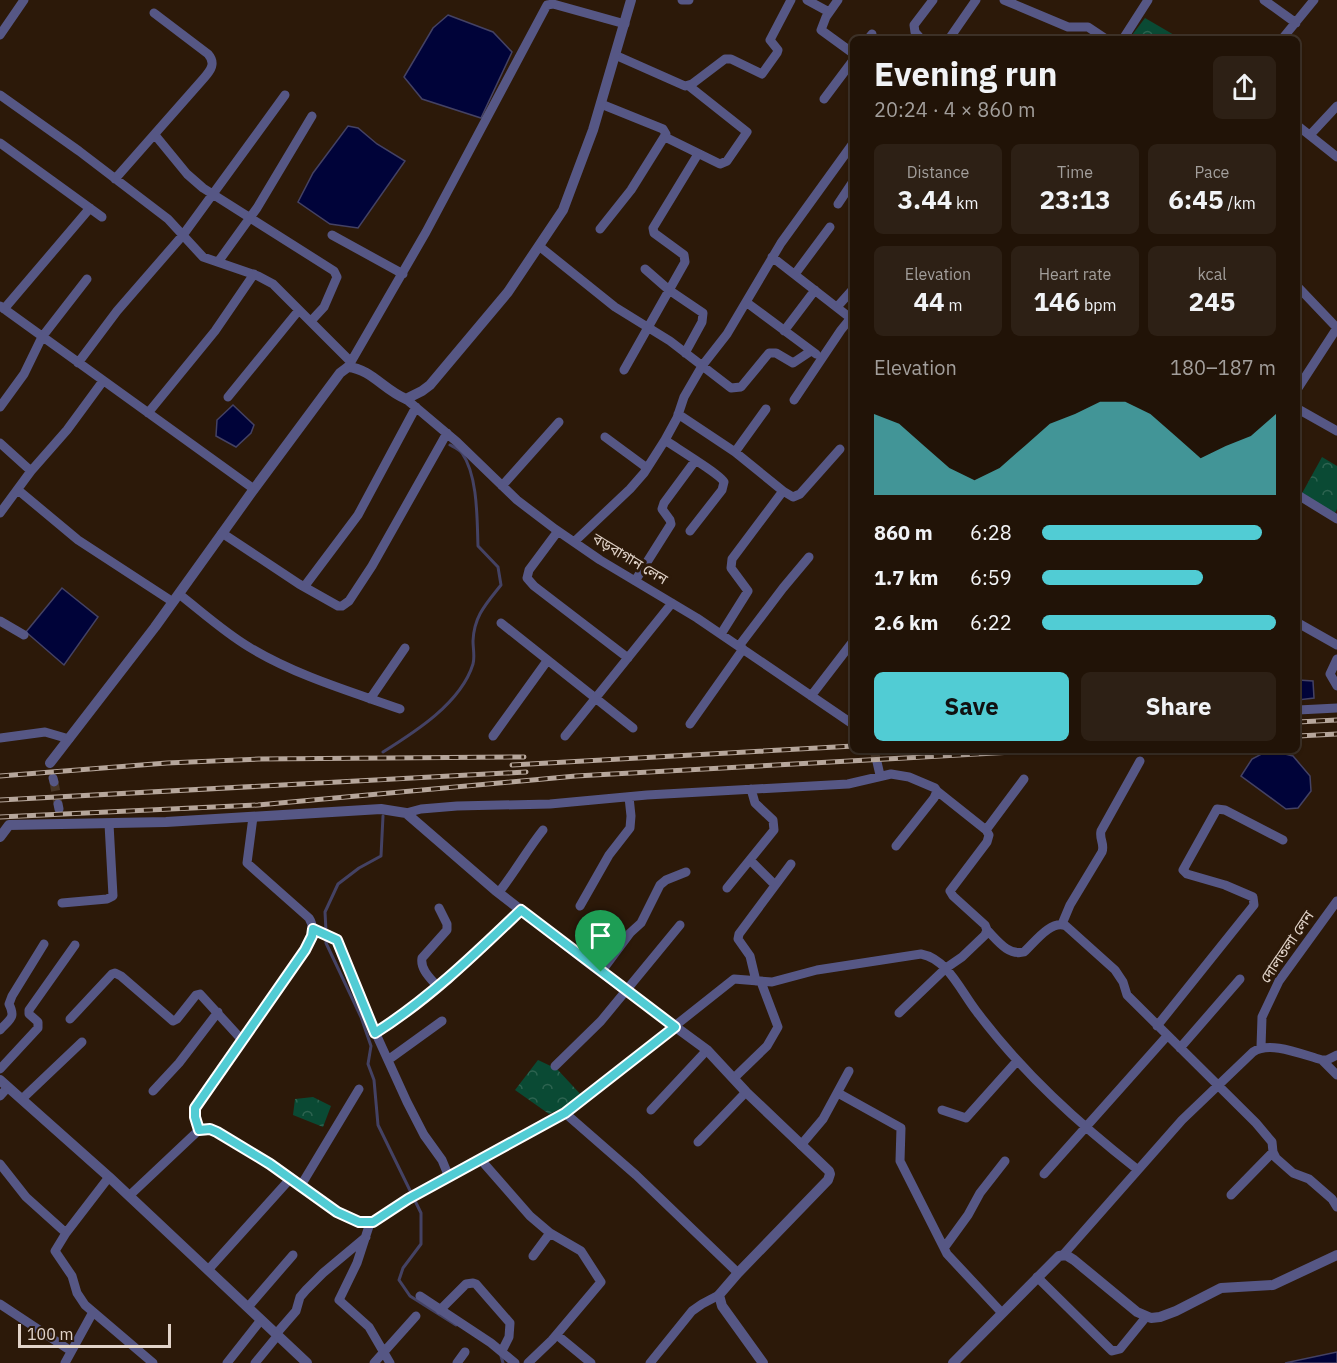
<!DOCTYPE html>
<html lang="en">
<head>
<meta charset="utf-8">
<style>
	body { margin:0; font-family:"IBM Plex Sans","Noto Sans Bengali",sans-serif; background:#2d2015; color:#f1f3f6; height:100vh; display:flex; flex-direction:column; font-size:22px; white-space:nowrap }
	* { box-sizing:border-box; margin:0 }
	p { font-size:20px; color:#a29e9b }
	.icon { flex:none; width:33px; height:33px; fill:none; stroke:currentColor; stroke-width:2; stroke-linecap:round; stroke-linejoin:round }
	.map { position:relative; flex:1; overflow:hidden }
	.details { position:absolute; left:850px; top:36px; width:450px; height:717px; display:flex; flex-direction:column; background:#211307; border-radius:9px; box-shadow:0 2px 4px #0004,0 0 0 2px #3e3228 }
	.details>* { flex:none }
	.scale { position:absolute; left:18px; bottom:15px; width:153px; box-sizing:border-box; padding-left:6px; border:3px solid #e2d4ca; border-top:0; font-size:16px; line-height:21px; white-space:nowrap; color:#e2d4ca; -webkit-text-stroke:4px #2c1909; paint-order:stroke }
	.pin { position:absolute; display:grid; place-items:center; width:51px; height:51px; color:#fff; margin:-62px -26px; border-radius:50% 50% 50% 0; rotate:-45deg; box-shadow:0 0 6px #0007 }
	.pin .icon { rotate:45deg }
	.round { display:grid; place-items:center; flex:none; width:63px; height:63px; border-radius:9px; background:#2d2015 }
	.head { display:flex; align-items:center; justify-content:space-between; height:102px; padding:0 24px }
	h1 { font-size:33px; font-weight:700; line-height:45px }
	.figures { display:grid; grid-template-columns:repeat(3,1fr); gap:9px; height:102px; padding:6px 24px }
	.figures div { display:grid; align-content:center; border-radius:9px; background:#2d2015; text-align:center }
	.figures b { font-size:26px; font-weight:700 }
	.figures small { font-size:16px; font-weight:400 }
	.figures p { font-size:16px }
	.chart { height:168px; padding:12px 24px }
	.chart p { display:flex; justify-content:space-between }
	.chart svg { width:100%; height:108px; margin-top:6px; fill:#51ccd4; opacity:.7 }
	.cta { display:flex; gap:12px; margin-top:auto; padding:12px 24px }
	.cta a { flex:1; height:69px; border-radius:9px; background:#51ccd4; color:#111; font-size:24px; font-weight:700; line-height:69px; text-align:center }
	.cta a+a { background:#2d2015; color:#f1f3f6 }
	ul { padding:0 24px; list-style:none; font-size:20px }
	li { display:grid; grid-template-columns:96px 72px 1fr; align-items:center; height:45px }
	li i { height:15px; border-radius:8px; background:#51ccd4 }
	.map>svg:first-child { display:block }
	.park { fill:url(#park-crowns) }
	.water { fill:#000339; stroke:#444264; stroke-width:1.5 }
	.lines { fill:none; stroke-linecap:round; stroke-linejoin:round }
	.stream { stroke:#444264; stroke-width:3 }
	.minor-tunnel { stroke:#473526; stroke-width:9; stroke-dasharray:9 4.5; stroke-linecap:butt }
	.minor { stroke:#565785; stroke-width:9 }
	.tertiary { stroke:#565785; stroke-width:10 }
	.rail-casing { stroke:#b6a69b; stroke-width:5 }
	.rail { stroke:#2c1909; stroke-width:3; stroke-dasharray:9; stroke-linecap:butt }
	.route-casing { stroke:#fff; stroke-width:12 }
	.route { stroke:#51ccd4; stroke-width:8 }
	.labels { text-anchor:middle; stroke-width:6; stroke-linejoin:round; paint-order:stroke }
	.street-label { font-size:15px; fill:#e2d4ca; stroke:#2c1909 }
</style>
</head>
<body>
<div class="map">
<svg width="1337" height="1363" viewBox="0 0 1337 1363">
	<defs>
		<pattern id="park-crowns" width="20" height="18" patternUnits="userSpaceOnUse" patternTransform="scale(1.5)"><rect width="20" height="18" fill="#0a4a34"/><path d="M2 6a3 3 0 1 1 6 0M12 15a3 3 0 1 1 6 0" fill="none" stroke="#2d6350"/></pattern>
	</defs>
	<rect width="100%" height="100%" fill="#2c1909"/>
	<path class="park" d="M 1145,18 L 1181,39 L 1129,39 Z
		M 1322,457 L 1337,466 L 1337,509 L 1335,513 L 1300,497 Z
		M 538,1060 L 557,1069 L 584,1098 L 549,1114 L 515,1090 Z
		M 313,1097 L 331,1106 L 323,1127 L 293,1115 L 295,1099 Z"/>
	<path class="water" d="M 448,15 L 493,32 L 512,52 L 481,118 L 422,99 L 404,77 L 433,28 Z
		M 348,126 L 358,128 L 377,144 L 405,161 L 358,228 L 330,224 L 298,202 L 313,173 Z
		M 233,405 L 254,425 L 251,433 L 236,447 L 216,436 L 217,420 Z
		M 62,588 L 98,617 L 64,665 L 26,632 Z
		M 1298,680 L 1313,681 L 1314,698 L 1298,700 Z
		M 1269,750 L 1293,756 L 1310,776 L 1311,791 L 1298,808 L 1286,809 L 1241,776 L 1252,759 Z
		M 1337,1352 L 1337,1363 L 1285,1363 Z"/>
	<g class="lines">
		<path class="stream" d="M 383,752 C 415,732 461,703 473,664 C 475,657 473,648 473,641 C 474,616 486,604 501,585 L 498,567 L 478,546 C 477,519 478,476 462,453 C 459,449 454,447 450,445
			M 326,931 L 325,912 L 338,884 L 359,868 L 381,856 L 383,816
			M 326,938 L 326,943 L 361,1017 L 371,1046 L 368,1064 L 374,1080 L 378,1125 L 421,1213 L 421,1244 L 403,1268 L 399,1280 L 410,1296 L 456,1325
			M 501,1356 L 503,1363"/>
		<path class="minor-tunnel" d="M 874,750 L 877,762
			M 54,782 L 58,804"/>
		<path class="minor" d="M 682,0 L 689,0
			M 807,0 L 829,12
			M 838,0 L 826,17 L 821,30 L 854,54
			M 1004,0 L 1068,27 L 1088,27 L 1106,39
			M 1264,0 L 1296,23
			M 0,35 L 24,0
			M 868,39 L 872,34
			M 921,39 L 915,32 L 914,25 L 933,0
			M 949,39 L 976,0
			M 1123,39 L 1148,0
			M 1282,39 L 1314,0
			M 615,55 L 685,86 L 692,84 L 725,59 L 731,59 L 762,74 L 777,53 L 778,50 L 770,40 L 791,0
			M 0,95 L 79,151 L 168,219 L 203,257 L 258,276 L 273,284 L 351,362
			M 824,99 L 854,59
			M 1298,126 L 1337,157
			M 155,135 L 187,174 L 203,188 L 334,271 L 337,277 L 324,307 L 311,321
			M 1310,135 L 1337,106
			M 665,137 L 720,164 L 727,161 L 747,132 L 689,86
			M 0,143 L 102,217
			M 115,179 L 204,78 C 211,70 216,63 208,54 L 154,13
			M 838,204 L 854,180
			M 600,229 L 631,190 L 666,134 L 663,129 L 601,104
			M 332,235 L 403,274
			M 539,246 L 615,307 L 670,341 L 731,388 L 741,387 L 769,353 L 776,353 L 793,363 L 811,351
			M 772,257 L 853,320
			M 218,262 L 257,208 L 312,116
			M 645,269 L 669,290 L 703,313 L 702,322 L 685,353
			M 795,274 L 830,227
			M 1298,287 L 1337,328
			M 746,302 L 816,354
			M 0,306 L 254,489
			M 837,307 L 854,288
			M 4,309 L 90,208
			M 784,331 L 815,290
			M 78,363 L 117,311 L 183,235 L 285,95
			M 348,367 L 426,232 L 547,5 L 553,4 L 625,24
			M 624,370 L 685,262 L 684,255 L 654,233 L 653,228 L 698,154
			M 1298,388 L 1337,328
			M 228,397 L 299,310
			M 406,399 L 457,442 L 517,500 L 555,529 L 600,560 L 697,618 L 854,725
			M 794,400 L 841,330 L 854,314
			M 0,407 L 24,374 L 42,337 L 87,279
			M 1298,409 L 1337,431
			M 148,413 L 215,331 L 254,274
			M 678,414 L 735,452 L 783,491
			M 605,437 L 647,468
			M 665,440 C 675,447 721,475 724,482 L 722,490 L 690,531
			M 0,443 L 31,471 L 0,513
			M 735,452 L 766,409
			M 31,471 L 67,430 L 103,381
			M 502,486 L 559,422
			M 18,490 L 78,540 L 173,602
			M 1298,495 L 1337,519
			M 558,531 L 529,570 L 527,578 L 534,586 L 628,658
			M 222,533 L 299,584 L 338,606 L 342,606 L 349,601 L 372,566 L 447,433
			M 574,542 L 630,489 L 644,473 L 665,440 L 677,418 L 684,397 L 702,366 L 727,334 L 781,243 L 854,142
			M 635,581 L 671,524 L 670,520 L 662,509 L 664,503 L 695,461
			M 304,587 L 358,515 L 416,407
			M 179,594 C 202,612 224,632 249,647 C 295,675 349,691 400,709
			M 0,621 L 24,635
			M 501,623 L 633,728
			M 1298,623 L 1337,645
			M 721,634 L 748,591 L 731,568 L 732,559 L 783,491 L 793,497 L 800,494 L 840,449
			M 739,646 L 783,588 L 809,557
			M 1337,659 L 1330,674 L 1337,686
			M 811,696 L 854,640
			M 370,699 L 405,648
			M 1298,710 L 1337,708
			M 690,724 L 743,649
			M 493,736 L 547,661
			M 565,736 L 672,603
			M 0,738 L 45,732 L 69,739
			M 877,762 L 880,775
			M 53,778 L 54,782
			M 937,791 L 986,830
			M 58,804 L 59,809
			M 406,813 L 421,809 L 457,806 L 550,804 L 647,795 L 848,784 L 891,774 L 909,777 L 935,788 L 937,791 L 934,798 L 896,846
			M 750,860 L 775,885
			M 727,888 L 774,830 L 773,820 L 755,803 L 751,789
			M 499,892 C 515,872 527,850 543,830
			M 62,903 L 107,899 L 113,896 L 109,824
			M 580,906 L 609,855 L 630,828 L 631,816 L 629,797
			M 1062,924 L 1070,905 L 1102,852 C 1105,844 1099,839 1101,831 L 1140,761
			M 313,929 L 337,940 L 371,1023 L 407,1102 L 424,1135 L 442,1160 L 449,1177
			M 987,930 C 997,940 1008,956 1024,952 C 1034,943 1051,919 1066,926 L 1115,970 L 1123,982 L 1127,995 L 1256,1123 L 1272,1142 L 1273,1152 L 1276,1158 L 1293,1173 L 1309,1179 L 1332,1199 L 1337,1207
			M 601,972 L 630,933 L 641,923 L 660,885 L 666,880 L 686,872
			M 756,981 L 750,956 L 738,939 L 739,934 L 791,864
			M 437,986 C 430,978 420,969 422,958 L 447,930 L 447,924 L 439,908
			M 899,1013 L 946,968 L 962,957 L 985,935 L 987,930 L 985,925 L 953,896 L 950,891 L 987,842 L 989,835 L 986,830 L 1024,779
			M 70,1019 L 112,974 L 115,973 L 121,976 L 173,1021 L 177,1019 L 196,995 L 200,994 L 242,1040
			M 1157,1026 L 1254,905 L 1253,897 L 1225,885 L 1187,874 L 1183,870 L 1217,809 L 1225,810 L 1283,840
			M 0,1030 C 10,1019 16,1018 9,1004 L 12,996 L 44,944
			M 375,1033 C 429,999 476,953 521,910
			M 1261,1047 L 1262,1017 L 1279,981 L 1337,901
			M 1180,1048 L 1240,979
			M 388,1060 L 442,1021
			M 1322,1060 L 1337,1075
			M 555,1066 L 601,1021 L 680,925
			M 0,1069 L 38,1028 L 38,1022 L 29,1014 L 29,1010 L 75,945
			M 734,1078 L 767,1046 L 778,1027 L 761,982
			M 153,1091 L 179,1063 L 218,1012
			M 838,1093 L 901,1128 L 900,1161 L 944,1248
			M 0,1096 L 8,1087
			M 22,1099 L 82,1042
			M 651,1110 L 707,1050
			M 942,1110 L 966,1118 L 1017,1061
			M 199,1130 L 195,1117 L 195,1108 L 305,950 C 311,940 316,929 309,918 L 247,863 L 253,817
			M 698,1142 L 746,1092
			M 801,1145 L 823,1119 L 849,1071
			M 481,1160 L 530,1216 L 550,1233
			M 0,1164 L 26,1197 L 66,1233
			M 1044,1174 L 1167,1036
			M 109,1177 L 66,1233 L 55,1251 L 72,1276 L 77,1293 L 85,1305 L 153,1363
			M 300,1187 L 359,1089
			M 1231,1195 L 1273,1152
			M 129,1196 L 199,1130 L 210,1129 L 217,1132 L 270,1164 L 333,1210 L 359,1222 L 370,1223 L 408,1199 L 565,1113
			M 370,1223 L 357,1263 L 339,1300 L 369,1327 L 390,1363
			M 1063,1255 L 1182,1120 L 1253,1052 C 1270,1040 1303,1055 1322,1060 L 1327,1060 L 1337,1055
			M 208,1270 L 290,1179
			M 738,1273 L 636,1175 L 565,1113 L 734,979 L 772,982 L 817,970 L 921,954 C 948,959 961,992 977,1012 C 1023,1073 1078,1123 1138,1170
			M 1037,1277 L 1112,1351 L 1120,1349 L 1146,1317
			M 420,1296 L 491,1343 L 515,1363
			M 0,1304 L 71,1351
			M 248,1307 L 293,1255
			M 440,1310 L 466,1284 L 473,1283 L 476,1284 L 510,1323 L 509,1337 L 502,1351
			M 1002,1313 L 947,1254 L 944,1248 L 968,1215 L 980,1193 L 1005,1161
			M 276,1334 L 296,1311 L 300,1297 L 306,1290 L 323,1273 L 366,1237
			M 557,1335 L 591,1363
			M 65,1363 L 93,1312
			M 227,1363 L 261,1320
			M 255,1363 L 278,1335
			M 374,1363 L 416,1316
			M 457,1363 L 465,1352
			M 528,1363 L 552,1340 L 601,1282 L 581,1251 L 550,1233 L 533,1256
			M 650,1363 L 692,1311 L 702,1304 L 719,1295"/>
		<path class="tertiary" d="M 50,763 L 155,627 L 254,489 L 340,373 L 348,367 C 371,369 385,391 406,399 L 422,391 L 430,385 L 508,292 L 563,210 L 593,130 L 631,0
			M 0,837 L 9,825 L 166,822 L 381,809 L 406,813 L 495,890 L 594,967 L 707,1050 L 746,1092 L 829,1171 L 830,1174 L 828,1180 L 738,1273 L 719,1295 L 722,1306 L 763,1363
			M 0,1080 L 109,1177 L 307,1363
			M 953,1363 L 1059,1256 L 1066,1255 L 1074,1260 L 1137,1312 L 1151,1318 L 1160,1317 L 1176,1311 L 1221,1288 L 1273,1285 L 1337,1255"/>
		<g class="rail-casing">
			<path id="rail" d="M 1298,722 L 1337,720
				M 1298,736 L 1337,734
				M 512,765 L 854,746
				M 0,776 L 167,763 L 259,759 L 524,757
				M 0,800 L 526,772
				M 0,817 L 258,805 L 576,776 L 1051,750"/>
		</g>
		<use href="#rail" class="rail"/>
	</g>
	<g class="lines">
		<g class="route-casing">
			<path id="route" d="M 521,910 L 675,1027 L 565,1113 L 408,1199 L 373,1222 L 359,1222 L 337,1212 L 270,1164 L 217,1132 L 210,1129 L 199,1130 L 195,1117 L 195,1108 L 305,950 L 312,936 L 313,929 L 337,940 L 375,1033 C 429,999 476,953 521,910 Z"/>
		</g>
		<use href="#route" class="route"/>
	</g>
	<g class="labels">
		<g class="street-label">
			<text transform="translate(630 559) rotate(31)" y="5">বড়বাগান লেন</text>
			<text transform="translate(1287 947) rotate(-56)" y="5">দোলতলা লেন</text>
		</g>
	</g>
</svg>
<div class="scale">100 m</div>
<div class="pin" style="left:601px;top:972px;background:#1e9e55"><svg class="icon" aria-label="arrive" viewBox="0 0 24 24"><path d="M6 21V4h12l-3 4 3 4H6"/></svg></div>
<section class="details">
<div class="head"><div><h1>Evening run</h1><p>20:24 · 4 × 860 m</p></div><a class="round"><svg class="icon" aria-label="share" viewBox="0 0 24 24"><path d="M12 15V3M7 8l5-5 5 5M5 13v7h14v-7"/></svg></a></div>
<div class="figures">
<div><p>Distance</p><b>3.44<small> km</small></b></div>
<div><p>Time</p><b>23:13</b></div>
<div><p>Pace</p><b>6:45<small> /km</small></b></div>
</div>
<div class="figures">
<div><p>Elevation</p><b>44<small> m</small></b></div>
<div><p>Heart rate</p><b>146<small> bpm</small></b></div>
<div><p>kcal</p><b>245</b></div>
</div>
<div class="chart"><p><span>Elevation</span>180–187 m</p>
<svg viewBox="0 0 160 44" preserveAspectRatio="none"><path d="M0 44V11L10 15L20 24L30 33L40 38L50 33L60 24L70 15L80 11L90 6L100 6L110 11L120 20L130 29L140 24L150 20L160 11V44z"/></svg>
</div>
<ul>
<li><b>860 m</b>6:28<i style="width:94%"></i></li>
<li><b>1.7 km</b>6:59<i style="width:69%"></i></li>
<li><b>2.6 km</b>6:22<i style="width:100%"></i></li>
</ul>
<div class="cta"><a>Save</a><a>Share</a></div>
</section>
</div>
</body>
</html>
